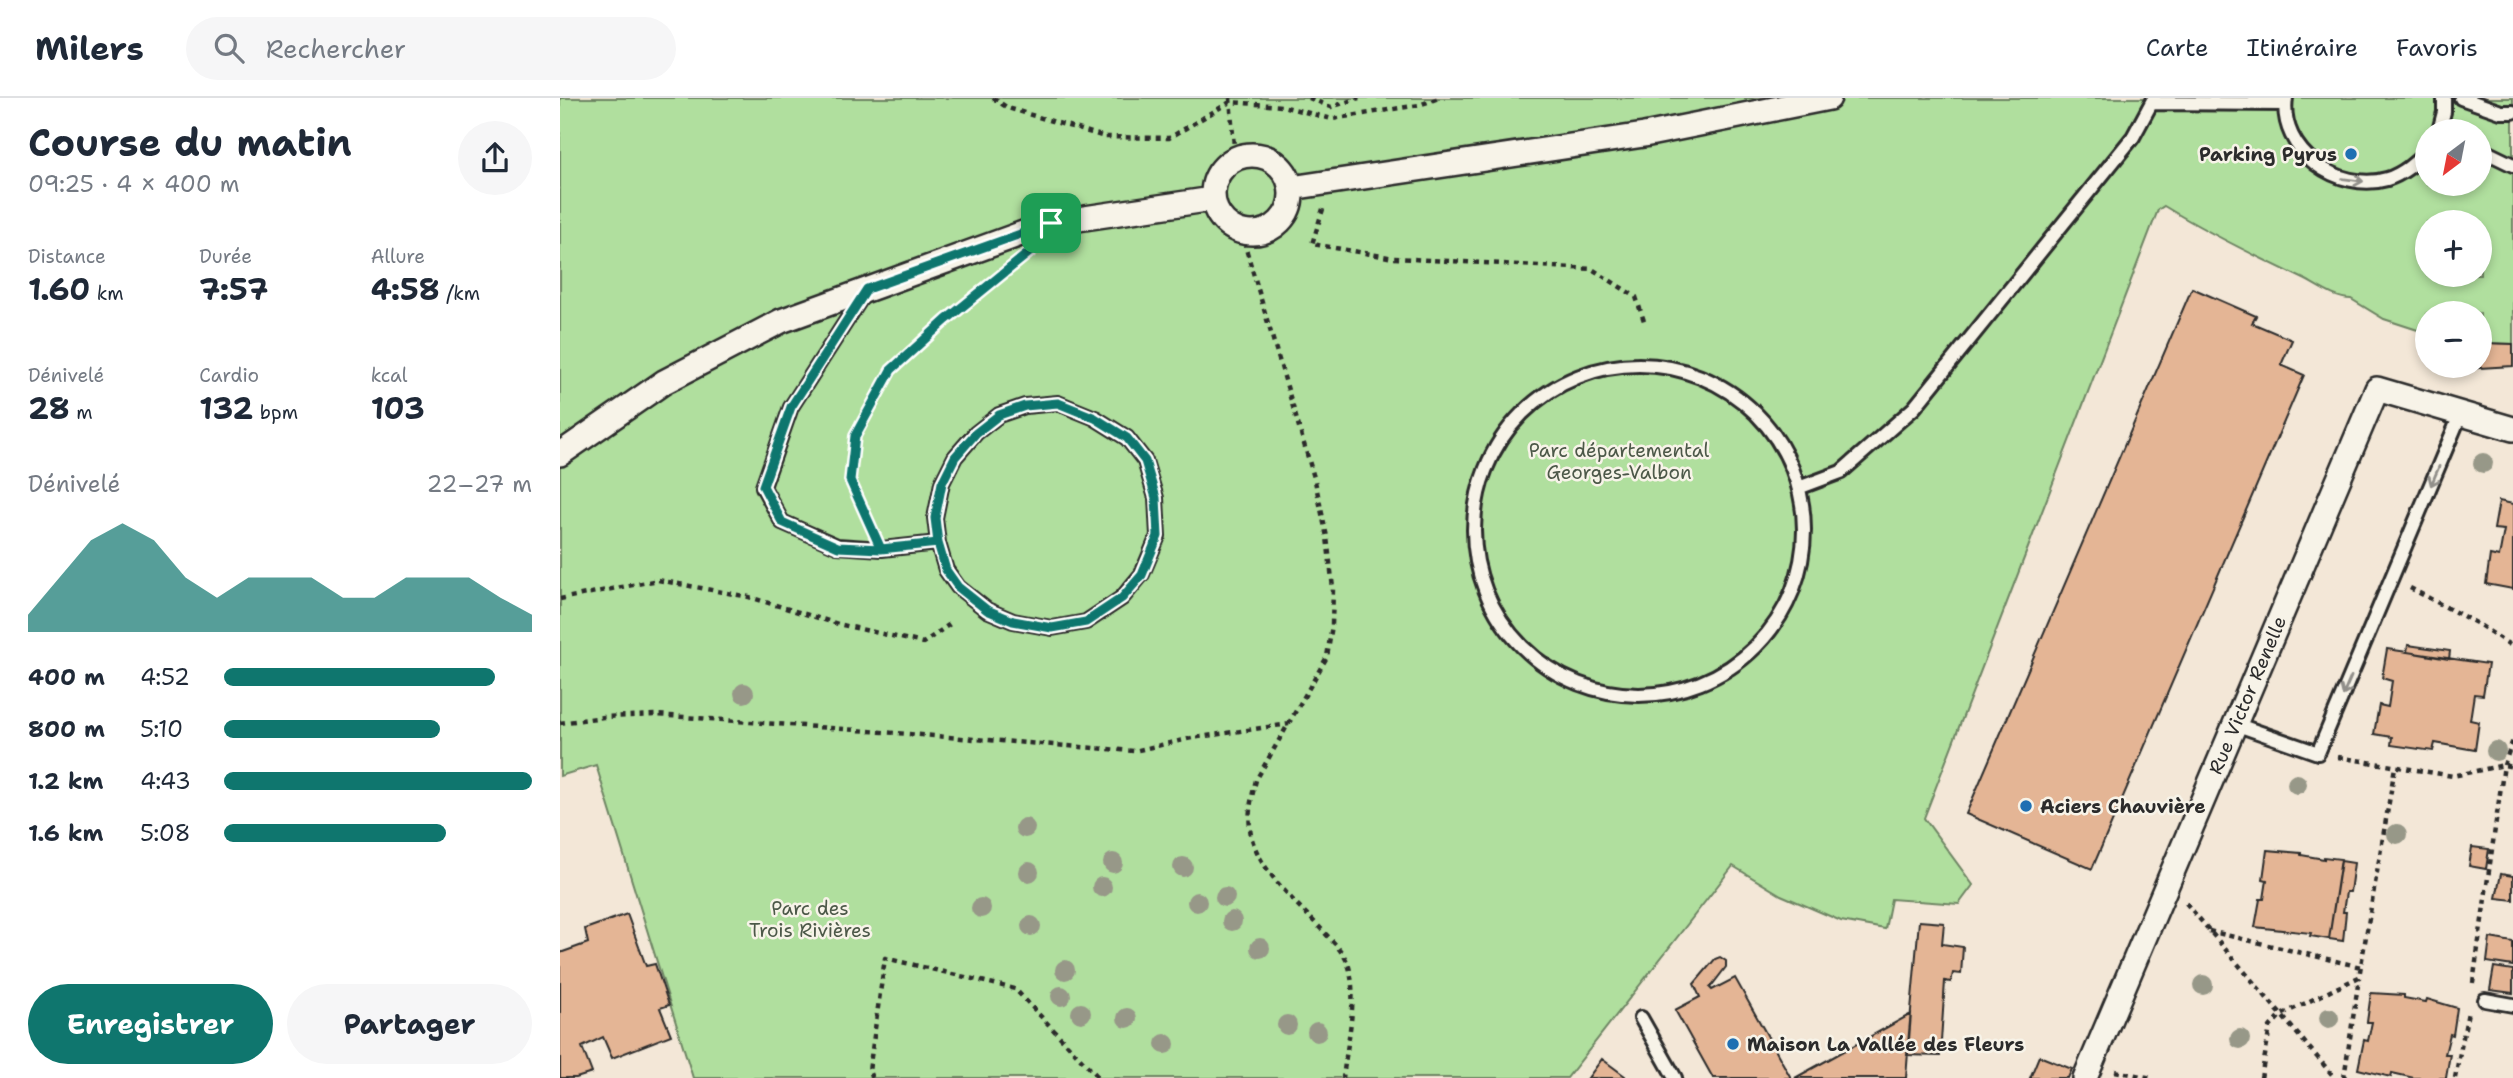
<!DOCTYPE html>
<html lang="fr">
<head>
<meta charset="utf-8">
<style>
	body { margin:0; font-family:"Shantell Sans",sans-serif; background:#f6f6f7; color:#1f2937; height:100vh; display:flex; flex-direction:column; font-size:26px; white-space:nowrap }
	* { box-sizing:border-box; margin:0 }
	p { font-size:23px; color:#747a83 }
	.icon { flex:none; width:38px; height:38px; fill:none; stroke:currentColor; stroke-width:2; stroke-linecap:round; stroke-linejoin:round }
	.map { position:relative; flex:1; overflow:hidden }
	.drawer { display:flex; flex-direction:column; background:#fff; width:560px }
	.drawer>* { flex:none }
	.needle { width:46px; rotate:212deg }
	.fabs { position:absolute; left:1855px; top:21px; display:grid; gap:14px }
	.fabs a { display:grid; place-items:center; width:77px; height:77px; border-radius:50%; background:#fff; box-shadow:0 4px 10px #0003; font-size:35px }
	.pin { position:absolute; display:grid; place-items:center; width:60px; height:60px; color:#fff; margin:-30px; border-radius:14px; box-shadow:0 4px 10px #0006 }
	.round { display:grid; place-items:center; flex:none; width:74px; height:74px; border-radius:37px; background:#f6f6f7 }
	.overview { display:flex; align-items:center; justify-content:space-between; height:119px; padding:0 28px }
	h1 { font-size:38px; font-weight:700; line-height:52px }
	.metrics { display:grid; grid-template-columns:repeat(3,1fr); gap:10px; height:119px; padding:7px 28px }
	.metrics div { display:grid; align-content:center }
	.metrics b { font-size:30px; font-weight:700 }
	.metrics small { font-size:19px; font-weight:400 }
	.metrics p { font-size:19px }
	.chart { height:196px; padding:14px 28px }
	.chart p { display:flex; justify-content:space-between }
	.chart svg { width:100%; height:126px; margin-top:7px; fill:#0f766e; opacity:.7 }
	.button { display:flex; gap:14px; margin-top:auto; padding:14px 28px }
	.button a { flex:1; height:80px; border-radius:42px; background:#0f766e; color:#fff; font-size:28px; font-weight:700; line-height:80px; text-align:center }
	.button a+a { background:#f6f6f7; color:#1f2937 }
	ul { padding:0 28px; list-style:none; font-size:23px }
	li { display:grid; grid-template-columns:112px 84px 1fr; align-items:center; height:52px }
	li i { height:18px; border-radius:9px; background:#0f766e }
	header { display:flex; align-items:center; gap:42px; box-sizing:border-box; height:98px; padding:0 35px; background:#fff; border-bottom:2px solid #e0e1e3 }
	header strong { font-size:33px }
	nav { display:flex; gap:38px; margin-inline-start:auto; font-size:24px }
	.search { width:490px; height:63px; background:#f6f6f7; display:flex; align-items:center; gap:18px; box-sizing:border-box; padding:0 24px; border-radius:38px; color:#747a83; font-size:26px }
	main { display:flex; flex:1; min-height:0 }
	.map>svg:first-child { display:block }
	.green { fill:#b0df9e; stroke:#6e8564; stroke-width:2; fill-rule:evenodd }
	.building { fill:#e4b595; stroke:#2b2b2b; stroke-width:2 }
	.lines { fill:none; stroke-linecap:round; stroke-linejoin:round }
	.lane-casing { stroke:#2b2b2b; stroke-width:18 }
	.street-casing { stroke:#2b2b2b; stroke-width:28 }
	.path { stroke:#2b2b2b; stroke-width:4.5; stroke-dasharray:5 5; stroke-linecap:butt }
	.lane { stroke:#f7f3e8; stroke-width:12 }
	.street { stroke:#f7f3e8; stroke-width:23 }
	.tree { fill:#979888 }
	.oneway { stroke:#918f8a }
	.route-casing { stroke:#fff; stroke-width:14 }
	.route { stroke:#0f766e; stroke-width:9 }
	.poi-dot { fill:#1f6fb2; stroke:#f7f3e8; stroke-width:2.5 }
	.labels { text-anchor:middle; stroke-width:5; stroke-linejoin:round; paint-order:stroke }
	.poi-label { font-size:19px; font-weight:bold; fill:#2b2b2b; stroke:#f7f3e8; text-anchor:start }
	.park-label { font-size:19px; fill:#4c5848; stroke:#f7f3e8 }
	.street-label { font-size:19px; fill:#2b2b2b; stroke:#f7f3e8 }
</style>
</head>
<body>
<header>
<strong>Milers</strong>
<div class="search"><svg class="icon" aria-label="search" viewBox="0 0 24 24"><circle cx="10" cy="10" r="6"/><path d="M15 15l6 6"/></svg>Rechercher</div>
<nav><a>Carte</a><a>Itinéraire</a><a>Favoris</a></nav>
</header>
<main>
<section class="drawer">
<div class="overview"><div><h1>Course du matin</h1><p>09:25 · 4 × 400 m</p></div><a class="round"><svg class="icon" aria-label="share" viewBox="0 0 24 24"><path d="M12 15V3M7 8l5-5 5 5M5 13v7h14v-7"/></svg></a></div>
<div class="metrics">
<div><p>Distance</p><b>1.60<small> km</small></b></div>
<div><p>Durée</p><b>7:57</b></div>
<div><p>Allure</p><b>4:58<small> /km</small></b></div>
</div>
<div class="metrics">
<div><p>Dénivelé</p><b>28<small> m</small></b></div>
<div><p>Cardio</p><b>132<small> bpm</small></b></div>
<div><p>kcal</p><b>103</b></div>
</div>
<div class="chart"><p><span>Dénivelé</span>22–27 m</p>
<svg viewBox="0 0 160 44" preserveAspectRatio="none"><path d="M0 44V38L10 25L20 12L30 6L40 12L50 25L60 32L70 25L80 25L90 25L100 32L110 32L120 25L130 25L140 25L150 32L160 38V44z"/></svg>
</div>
<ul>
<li><b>400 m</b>4:52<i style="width:88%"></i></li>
<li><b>800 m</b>5:10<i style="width:70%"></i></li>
<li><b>1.2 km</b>4:43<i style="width:100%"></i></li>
<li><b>1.6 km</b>5:08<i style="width:72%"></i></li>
</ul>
<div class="button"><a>Enregistrer</a><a>Partager</a></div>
</section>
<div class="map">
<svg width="1953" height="980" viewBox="0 0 1953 980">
	<rect width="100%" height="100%" fill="#f3e7d7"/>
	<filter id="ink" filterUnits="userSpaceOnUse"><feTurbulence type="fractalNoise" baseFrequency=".0143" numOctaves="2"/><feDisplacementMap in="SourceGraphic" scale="14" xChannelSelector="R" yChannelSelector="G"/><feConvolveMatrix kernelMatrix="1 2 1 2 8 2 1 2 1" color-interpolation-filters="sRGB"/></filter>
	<g filter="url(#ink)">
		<path class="green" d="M 0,0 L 1953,0 L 1953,246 L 1920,245 L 1920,215 L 1867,215 L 1867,235 L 1824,221 L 1791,201 C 1776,201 1759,189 1746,182 C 1697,159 1650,136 1604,108 L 1598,112 L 1364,720 L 1413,787 L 1399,806 L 1331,801 L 1325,831 L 1281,823 L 1221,797 L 1173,768 L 1007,980 L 133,980 L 36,667 L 0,678 ZM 1867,33 L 1920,33 L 1920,86 L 1867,86 ZM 1867,124 L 1920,124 L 1920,177 L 1867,177 Z"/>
		<path class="building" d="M 1632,190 L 1696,218 L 1692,225 L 1732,242 L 1721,267 L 1744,277 L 1532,771 L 1406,716 Z
			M 1920,245 L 1953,246 L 1953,268 L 1902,271 L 1902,268 L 1920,268 Z
			M 1939,403 L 1953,406 L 1953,491 L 1926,486 L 1930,457 L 1939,459 L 1944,432 L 1934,431 Z
			M 1848,547 L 1890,553 L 1889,561 L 1847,554 Z
			M 1827,551 L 1928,566 L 1923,597 L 1914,596 L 1910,622 L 1919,624 L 1915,652 L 1875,645 L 1873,653 L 1831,647 L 1832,639 L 1814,636 L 1819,607 L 1828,609 L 1832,583 L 1822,580 Z
			M 1912,749 L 1929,751 L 1926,771 L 1909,768 Z
			M 1707,752 L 1741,755 L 1741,757 L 1764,761 L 1764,759 L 1781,761 L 1769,841 L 1750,838 L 1751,835 L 1695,829 L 1700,801 L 1704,801 L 1707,782 L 1703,781 Z
			M 1781,763 L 1794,765 L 1790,794 L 1786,794 L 1783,814 L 1786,814 L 1783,843 L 1769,841 Z
			M 1941,776 L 1953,778 L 1953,802 L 1936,800 Z
			M 67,816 L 86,868 L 95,866 L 109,907 L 100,910 L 111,937 L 52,960 L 43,939 L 22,949 L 32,975 L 16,980 L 0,980 L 0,855 L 28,845 L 25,831 Z
			M 1359,823 L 1384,825 L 1382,846 L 1403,849 L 1401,876 L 1393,875 L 1391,884 L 1385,883 L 1380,958 L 1347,957 Z
			M 1930,840 L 1953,844 L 1953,868 L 1927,864 Z
			M 1160,859 L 1166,863 L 1166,869 L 1150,890 L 1152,892 L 1175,880 L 1231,980 L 1153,980 L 1115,912 L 1140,899 L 1134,886 L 1155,861 Z
			M 1934,869 L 1953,872 L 1953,895 L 1930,892 Z
			M 1811,895 L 1844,897 L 1844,900 L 1866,904 L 1867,901 L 1897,910 L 1893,937 L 1890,936 L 1885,956 L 1890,956 L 1886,980 L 1854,980 L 1832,975 L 1831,979 L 1798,971 L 1804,942 L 1808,943 L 1812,924 L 1807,924 Z
			M 1351,916 L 1346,980 L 1235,980 Z
			M 1479,958 L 1512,971 L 1508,980 L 1470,980 Z
			M 1042,961 L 1065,978 L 1064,980 L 1028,980 Z"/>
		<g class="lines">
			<g class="lane-casing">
				<path id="lane" d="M 1726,0 C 1718,53 1779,95 1827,81 C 1843,76 1855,65 1867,54
					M 1901,0 L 1941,14 L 1953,14
					M 1593,5 L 1725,6
					M 1879,33 L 1884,14 L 1884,0
					M 1920,51 L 1953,67
					M 305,194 L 231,309 L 203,389 L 222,424 L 277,448 L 322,451 L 378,445 L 375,420 L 382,385 L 395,359 L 416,335 L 439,317 L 465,308 L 498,305 L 535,320 L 567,340 L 585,363 L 596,400 L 598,438 L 582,476 L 562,500 L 526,524 L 492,530 L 453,523 L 427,512 L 398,489 L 386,472 L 378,445
					M914 432a165 165 0 1 1 330 0a165 165 0 1 1-330 0Z
					M 1241,389 L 1281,374 L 1354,310 L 1573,39 L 1594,0
					M 1675,626 L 1758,655 L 1901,315
					M 1925,902 L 1953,907
					M 1081,920 L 1115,980"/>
			</g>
			<g class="street-casing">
				<path id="street" d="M653 96a39 39 0 1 1 78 0a39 39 0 1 1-78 0Z
					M 731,90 L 1084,37 L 1269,0
					M 0,356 L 104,284 L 221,223 L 491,125 L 653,101
					M 1525,980 L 1817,291 L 1953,331"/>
			</g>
			<path class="path" d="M 433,0 L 448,10 L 545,39 L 609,40 L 670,4 L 722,8 L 772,21 L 859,7 L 879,0
				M 670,0 L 675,61
				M 749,0 L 771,9 L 799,0
				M 763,111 L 752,146 L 834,160 L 1032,171 L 1076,199 L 1085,226
				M 681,134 L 755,383 L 767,439 L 773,490 L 772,527 L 767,559 L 696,682 C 692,698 688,713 690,730 C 693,768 739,807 763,833 C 774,845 787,857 790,873 C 797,907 787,946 783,980
				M 312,431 L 290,382 L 295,339 L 331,272 L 386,222 L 453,168
				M 1850,490 L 1918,526 L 1953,549
				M 0,501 L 98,482 L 189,499 L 278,526 L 363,545 L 390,526
				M 0,625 L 43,619 L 97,617 L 574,653 L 632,640 L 729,626
				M 1778,659 L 1893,678 L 1944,667 L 1953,669
				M 1626,805 L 1775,980
				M 1649,833 L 1801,869
				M 1913,885 L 1944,667 L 1953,642
				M 1555,973 L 1592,980
				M 312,980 L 309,973 L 325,860 L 455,891 L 539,980
				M 1701,980 L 1710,929 L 1721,917 L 1799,879 L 1835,669
				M 1784,980 L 1799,880
				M 1895,980 L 1908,914"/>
			<use href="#lane" class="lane"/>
			<use href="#street" class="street"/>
		</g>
		<g class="tree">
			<circle cx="1923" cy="365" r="10"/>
			<circle cx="184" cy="595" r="10"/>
			<circle cx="1936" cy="653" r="10"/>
			<circle cx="1737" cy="686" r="10"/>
			<circle cx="465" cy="730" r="10"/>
			<circle cx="1837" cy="736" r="10"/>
			<circle cx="553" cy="765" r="10"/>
			<circle cx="623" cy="769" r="10"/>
			<circle cx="469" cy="774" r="10"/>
			<circle cx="542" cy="789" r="10"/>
			<circle cx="665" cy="799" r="10"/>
			<circle cx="637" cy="804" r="10"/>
			<circle cx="421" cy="810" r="10"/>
			<circle cx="672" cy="823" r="10"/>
			<circle cx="471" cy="828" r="10"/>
			<circle cx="700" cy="850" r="10"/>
			<circle cx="505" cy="872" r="10"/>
			<circle cx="1643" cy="887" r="10"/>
			<circle cx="501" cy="898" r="10"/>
			<circle cx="521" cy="915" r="10"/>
			<circle cx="567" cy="920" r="10"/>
			<circle cx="1769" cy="920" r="10"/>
			<circle cx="727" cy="927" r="10"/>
			<circle cx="757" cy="934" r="10"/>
			<circle cx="1680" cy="941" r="10"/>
			<circle cx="605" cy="946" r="10"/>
		</g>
		<defs><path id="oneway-shaft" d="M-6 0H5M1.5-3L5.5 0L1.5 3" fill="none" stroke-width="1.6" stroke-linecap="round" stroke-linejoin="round" transform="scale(1.75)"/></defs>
		<g class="oneway">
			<use href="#oneway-shaft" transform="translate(1793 82) rotate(8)"/>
			<use href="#oneway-shaft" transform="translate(1875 378) rotate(113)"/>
			<use href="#oneway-shaft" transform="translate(1787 588) rotate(113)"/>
		</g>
	</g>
	<g class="lines" filter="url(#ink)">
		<g class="route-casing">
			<path id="route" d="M 491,125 L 471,153 L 386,222 L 331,272 L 295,338 L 290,382 L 321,451 L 378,445 L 375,420 L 382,385 L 395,359 L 416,335 L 439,317 L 465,308 L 498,305 L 535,320 L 567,340 L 585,363 L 596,400 L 598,438 L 582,477 L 562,500 L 526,524 L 492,530 L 453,523 L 427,512 L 398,489 L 386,472 L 378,445 L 321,451 L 278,449 L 222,424 L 203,388 L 231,309 L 307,191 L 491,125"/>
		</g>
		<use href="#route" class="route"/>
	</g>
	<g class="poi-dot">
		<circle cx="1791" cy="56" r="7"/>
		<circle cx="1466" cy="708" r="7"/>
		<circle cx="1173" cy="946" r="7"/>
	</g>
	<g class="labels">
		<g class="poi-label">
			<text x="1777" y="63" text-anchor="end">Parking Pyrus</text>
			<text x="1480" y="715">Aciers Chauvière</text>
			<text x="1187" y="953">Maison La Vallée des Fleurs</text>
		</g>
		<g class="park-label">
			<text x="1059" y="359">Parc départemental<tspan x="1059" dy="22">Georges-Valbon</tspan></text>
			<text x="250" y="817">Parc des<tspan x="250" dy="22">Trois Rivières</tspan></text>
		</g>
		<g class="street-label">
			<text transform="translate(1687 597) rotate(-67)" y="7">Rue Victor Renelle</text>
		</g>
	</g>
</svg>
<div class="fabs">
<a><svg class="needle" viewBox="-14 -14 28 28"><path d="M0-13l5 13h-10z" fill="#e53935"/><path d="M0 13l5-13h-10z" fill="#747a83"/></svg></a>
<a>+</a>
<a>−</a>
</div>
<div class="pin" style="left:491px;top:125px;background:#1e9e55"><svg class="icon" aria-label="arrive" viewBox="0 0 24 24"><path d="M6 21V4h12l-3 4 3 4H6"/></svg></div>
</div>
</main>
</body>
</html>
